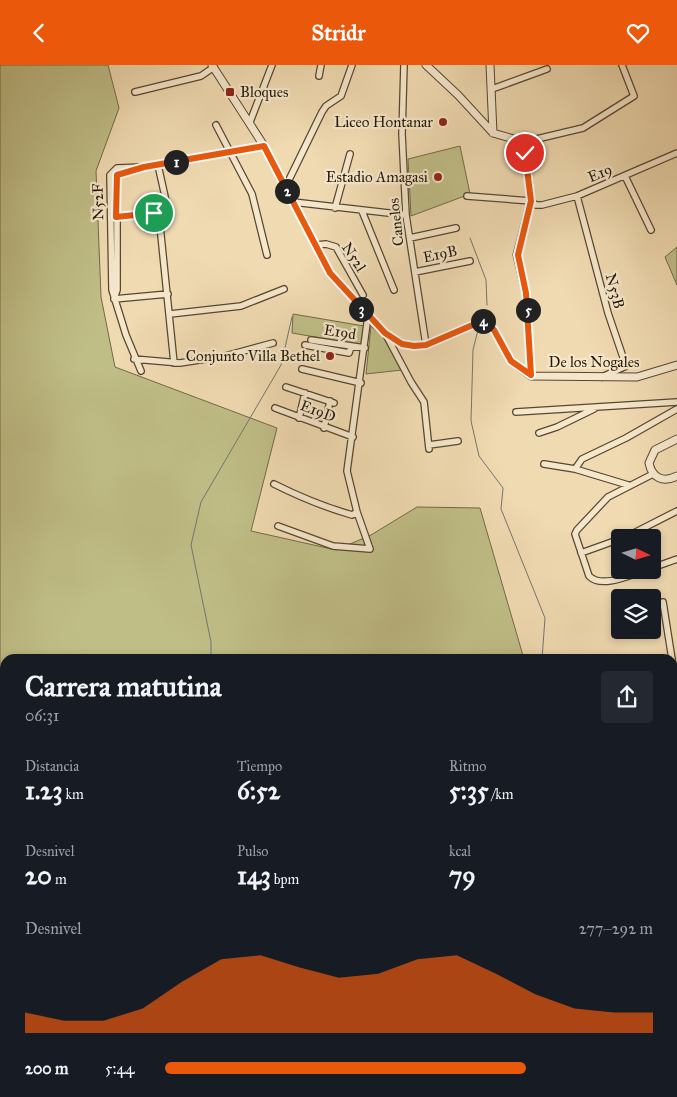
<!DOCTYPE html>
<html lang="es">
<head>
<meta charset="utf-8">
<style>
	body { margin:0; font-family:"IM FELL Great Primer",serif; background:#242831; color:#f1f3f6; height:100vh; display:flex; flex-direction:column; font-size:19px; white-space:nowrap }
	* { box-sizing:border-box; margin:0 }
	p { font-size:16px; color:#9ea1a6 }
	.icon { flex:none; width:28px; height:28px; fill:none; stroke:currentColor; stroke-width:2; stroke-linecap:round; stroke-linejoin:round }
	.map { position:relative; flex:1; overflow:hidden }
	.side { position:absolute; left:0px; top:589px; width:678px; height:444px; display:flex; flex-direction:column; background:#171b24; border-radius:15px 15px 0 0; box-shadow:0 2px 8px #0003 }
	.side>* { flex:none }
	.needle { width:32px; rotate:95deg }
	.tools { position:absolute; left:611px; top:464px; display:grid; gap:10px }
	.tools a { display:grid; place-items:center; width:50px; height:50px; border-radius:5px; background:#171b24; box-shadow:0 2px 8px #0003; font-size:25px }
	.pin { position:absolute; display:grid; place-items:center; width:42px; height:42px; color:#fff; margin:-21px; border:2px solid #fff; border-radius:50%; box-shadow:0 1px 5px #0007 }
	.km { position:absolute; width:25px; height:25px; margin:-12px; border-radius:50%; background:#222; color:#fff; font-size:14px; line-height:25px; text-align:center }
	.round { display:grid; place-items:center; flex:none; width:52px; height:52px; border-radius:5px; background:#242831 }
	.overview { display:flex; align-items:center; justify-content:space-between; height:85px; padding:0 25px }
	h1 { font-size:28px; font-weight:700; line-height:38px }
	.metrics { display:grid; grid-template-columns:repeat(3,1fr); gap:8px; height:85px; padding:5px 25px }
	.metrics div { display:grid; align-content:center }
	.metrics b { font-size:25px; font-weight:700 }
	.metrics small { font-size:14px; font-weight:400 }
	.metrics p { font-size:14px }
	.chart { height:140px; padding:10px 25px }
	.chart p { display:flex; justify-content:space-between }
	.chart svg { width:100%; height:90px; margin-top:5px; fill:#ea580c; opacity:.7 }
	ul { padding:0 25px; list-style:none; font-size:16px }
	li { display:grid; grid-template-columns:80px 60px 1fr; align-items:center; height:38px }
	li i { height:12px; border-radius:6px; background:#ea580c }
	header { display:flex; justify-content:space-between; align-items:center; height:65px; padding:0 25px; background:#ea580c; color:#fff; font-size:22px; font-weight:700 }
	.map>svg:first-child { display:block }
	.green { fill:#c0be87; stroke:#726a46 }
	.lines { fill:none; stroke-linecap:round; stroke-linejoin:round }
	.stream { stroke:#6f7770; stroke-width:1 }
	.minor-casing { stroke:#58472f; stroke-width:8 }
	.tertiary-casing { stroke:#58472f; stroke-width:9 }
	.trunk-casing { stroke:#251604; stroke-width:11 }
	.minor { stroke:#f5e7cc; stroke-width:5.5 }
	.tertiary { stroke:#f5e7cc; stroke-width:7 }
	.trunk { stroke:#e8bd78; stroke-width:9 }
	.route-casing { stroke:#fff; stroke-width:10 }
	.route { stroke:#ea580c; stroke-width:6 }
	.poi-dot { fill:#8f2418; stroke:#f5e7cc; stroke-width:2 }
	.labels { text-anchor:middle; stroke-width:4.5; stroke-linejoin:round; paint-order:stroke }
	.poi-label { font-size:15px; fill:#251604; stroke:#f5e7cc; text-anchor:end }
	.street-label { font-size:15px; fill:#251604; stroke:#f5e7cc }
</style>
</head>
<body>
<header><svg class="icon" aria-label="back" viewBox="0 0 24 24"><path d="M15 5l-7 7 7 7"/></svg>Stridr<svg class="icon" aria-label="heart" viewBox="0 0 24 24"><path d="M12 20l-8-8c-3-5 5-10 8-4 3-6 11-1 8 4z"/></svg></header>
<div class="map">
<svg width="677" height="1032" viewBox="0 0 677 1032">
	<rect width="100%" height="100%" fill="#f0dab1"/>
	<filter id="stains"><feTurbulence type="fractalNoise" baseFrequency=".004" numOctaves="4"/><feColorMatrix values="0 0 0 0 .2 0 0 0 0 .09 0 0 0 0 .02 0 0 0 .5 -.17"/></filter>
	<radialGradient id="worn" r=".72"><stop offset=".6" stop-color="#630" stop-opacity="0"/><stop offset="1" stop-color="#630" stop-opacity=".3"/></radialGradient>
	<path class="green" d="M 0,0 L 108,0 L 119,43 L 96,106 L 101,232 L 115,302 L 277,363 L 251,466 L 336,485 L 371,470 L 417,442 L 480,443 L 524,594 L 5,594 L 5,736 L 0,740 Z
		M 460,81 L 470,129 L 411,151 L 408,94 Z
		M 677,182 L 677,220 L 665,192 Z
		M 293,249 L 364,261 L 362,280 L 292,268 Z
		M 371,261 L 383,272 L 402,305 L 366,309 Z
		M 0,1005 L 5,1005 L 5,1028 L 67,1028 L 67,1032 L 0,1032 Z"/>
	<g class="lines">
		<path class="stream" d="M 470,173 L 486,215 L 487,240
			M 479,261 L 473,285 L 471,356 L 479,391 L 503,423 L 501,444 L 545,553 L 542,594
			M 211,594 L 211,577 L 191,480 L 201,437 L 281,300 L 292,252
			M 204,1028 L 205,1032
			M 491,1028 L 493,1032"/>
		<g class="minor-casing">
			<path id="minor" d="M 404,0 L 402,69 L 406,150 L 426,280
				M 319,11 L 321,0
				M 492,24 L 547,4
				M 135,27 L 201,11 L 214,2
				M 250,57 L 272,0
				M 216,60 L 252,129 L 267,190
				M 524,77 L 583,63 L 634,31 L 622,0
				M 158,100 L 166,136
				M 117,110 L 144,102 L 264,81
				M 625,111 L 651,165
				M 285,123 L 322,47 L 326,41 L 341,31 L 352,0
				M 467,131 L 531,136 L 536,140 L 542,140 L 577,131 L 677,88
				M 577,131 L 608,248 L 626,301 L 602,312
				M 293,137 L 406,150
				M 335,143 L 350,89
				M 362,146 L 394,225
				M 111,153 L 154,148 L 159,151 L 174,298
				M 410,173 L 456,163
				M 316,180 L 326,179 L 336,182 L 363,230
				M 415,207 L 470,196
				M 114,234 L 117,225 L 117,109
				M 114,234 L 168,229
				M 170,249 L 241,241 L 284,224
				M 385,268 L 411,317 L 424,337 L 429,384
				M 311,275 L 365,283
				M 305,280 L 349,288 L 351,282
				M 134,294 L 180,298 L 225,291 L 273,278
				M 302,304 L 361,318
				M 141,306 L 126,270 L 112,225 L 110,110 L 117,103 L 144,102
				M 286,322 L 334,338
				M 275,343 L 353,372
				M 516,347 L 677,337
				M 299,353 L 305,328
				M 324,363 L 330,336
				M 539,368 L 557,362 L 594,344
				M 429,380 L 458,376
				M 544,399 L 575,404 L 628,420
				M 575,404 L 582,394 L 626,373 L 677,344
				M 274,419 C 300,432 324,442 352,450 L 357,447
				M 278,461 L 333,481 L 370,484 L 357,447 L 347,406 L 368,251
				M 626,472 L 677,446
				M 581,488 L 620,474
				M 652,503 L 677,494
				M 646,505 C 630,510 602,524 589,511 L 575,469 L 577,465 L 608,432 L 653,409
				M 663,537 L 674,607
				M 672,690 L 677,691
				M 672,755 L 677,755
				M 0,870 L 5,872
				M 672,877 L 677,877
				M 672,980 L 677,965
				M 0,989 L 5,990
				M 158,1028 L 158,1032
				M 464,1028 L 464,1032
				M 76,1032 L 77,1028
				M 143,1032 L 143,1028
				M 152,1032 L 152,1028
				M 306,1032 L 307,1028
				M 581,1032 L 581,1028
				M 668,1032 L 668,1028"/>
		</g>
		<g class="tertiary-casing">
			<path id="tertiary" d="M 212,0 L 264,81 L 330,208 L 385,268 L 403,279 L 415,281 L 426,280 L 482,256 L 494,265 L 511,296 L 531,311 L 637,312 L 677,300
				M 426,0 L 458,30 L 493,68 L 524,77 L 531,136 L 517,190 L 526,228 L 531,311
				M 490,0 L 493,68
				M 677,374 L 655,385 L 649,398 C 652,413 663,418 677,411
				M 672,659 L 677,652
				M 672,944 L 677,965
				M 234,1032 L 246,1028"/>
		</g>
		<g class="trunk-casing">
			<path id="trunk" d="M 672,666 L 677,667
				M 672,676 L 677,676
				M 0,755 L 5,751
				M 0,770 L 5,765"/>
		</g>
		<use href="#minor" class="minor"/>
		<use href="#tertiary" class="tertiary"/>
		<use href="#trunk" class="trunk"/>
	</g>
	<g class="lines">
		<g class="route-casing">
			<path id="route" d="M 154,148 L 116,152 L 117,110 L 144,102 L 264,81 L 330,208 L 385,268 L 402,279 L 414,281 L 426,280 L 482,256 L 494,265 L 511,296 L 531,310 L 526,228 L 518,190 L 531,136 L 525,88"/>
		</g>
		<use href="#route" class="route"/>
	</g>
	<g class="poi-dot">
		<rect x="225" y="22" width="10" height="10" rx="2.5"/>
		<circle cx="443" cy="57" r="5"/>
		<circle cx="438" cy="112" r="5"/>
		<circle cx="330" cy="291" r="5"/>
	</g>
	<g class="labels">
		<g class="poi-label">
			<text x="240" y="32" text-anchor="start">Bloques</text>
			<text x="433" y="62">Liceo Hontanar</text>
			<text x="428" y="117">Estadio Amagasi</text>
			<text x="320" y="296">Conjunto Villa Bethel</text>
		</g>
		<g class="street-label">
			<text transform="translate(600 108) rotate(-23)" y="5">E19</text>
			<text transform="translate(98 137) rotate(-91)" y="5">N52F</text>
			<text transform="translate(396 157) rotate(-96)" y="5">Canelos</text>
			<text transform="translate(440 189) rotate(-12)" y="5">E19B</text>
			<text transform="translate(354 192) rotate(57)" y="5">N52l</text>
			<text transform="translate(615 226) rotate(75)" y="5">N53B</text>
			<text transform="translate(340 267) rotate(9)" y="5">E19d</text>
			<text x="594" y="302">De los Nogales</text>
			<text transform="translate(318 346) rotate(21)" y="5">E19D</text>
		</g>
	</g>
	<rect width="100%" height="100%" filter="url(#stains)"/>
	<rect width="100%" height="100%" fill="url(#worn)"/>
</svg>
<div class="tools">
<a><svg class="needle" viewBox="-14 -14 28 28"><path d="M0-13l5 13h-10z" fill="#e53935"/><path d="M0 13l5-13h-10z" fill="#9ea1a6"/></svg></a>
<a><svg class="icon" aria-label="layers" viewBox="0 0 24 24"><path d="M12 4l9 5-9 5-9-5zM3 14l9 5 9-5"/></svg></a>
</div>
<div class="pin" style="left:154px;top:148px;background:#1e9e55"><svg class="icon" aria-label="arrive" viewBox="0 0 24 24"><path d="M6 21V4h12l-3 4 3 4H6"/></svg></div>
<div class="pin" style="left:525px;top:88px;background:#d93025"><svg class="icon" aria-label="check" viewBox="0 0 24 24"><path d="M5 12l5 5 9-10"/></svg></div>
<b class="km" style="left:176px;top:97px">1</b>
<b class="km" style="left:287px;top:126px">2</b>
<b class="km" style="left:361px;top:244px">3</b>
<b class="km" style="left:483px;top:256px">4</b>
<b class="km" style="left:528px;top:245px">5</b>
<section class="side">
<div class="overview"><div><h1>Carrera matutina</h1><p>06:31</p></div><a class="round"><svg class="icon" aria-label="share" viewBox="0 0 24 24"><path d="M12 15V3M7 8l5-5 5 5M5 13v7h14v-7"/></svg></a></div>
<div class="metrics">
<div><p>Distancia</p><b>1.23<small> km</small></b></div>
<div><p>Tiempo</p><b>6:52</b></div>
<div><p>Ritmo</p><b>5:35<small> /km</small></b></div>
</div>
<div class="metrics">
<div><p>Desnivel</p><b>20<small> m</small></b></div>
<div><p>Pulso</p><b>143<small> bpm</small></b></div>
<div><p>kcal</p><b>79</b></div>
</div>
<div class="chart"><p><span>Desnivel</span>277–292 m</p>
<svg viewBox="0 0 160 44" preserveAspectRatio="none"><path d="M0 44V34L10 38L20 38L30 32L40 19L50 8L60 6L70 12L80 17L90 15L100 8L110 6L120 15L130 25L140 32L150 34L160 34V44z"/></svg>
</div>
<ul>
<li><b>200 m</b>5:44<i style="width:74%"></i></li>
</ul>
</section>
</div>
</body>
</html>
